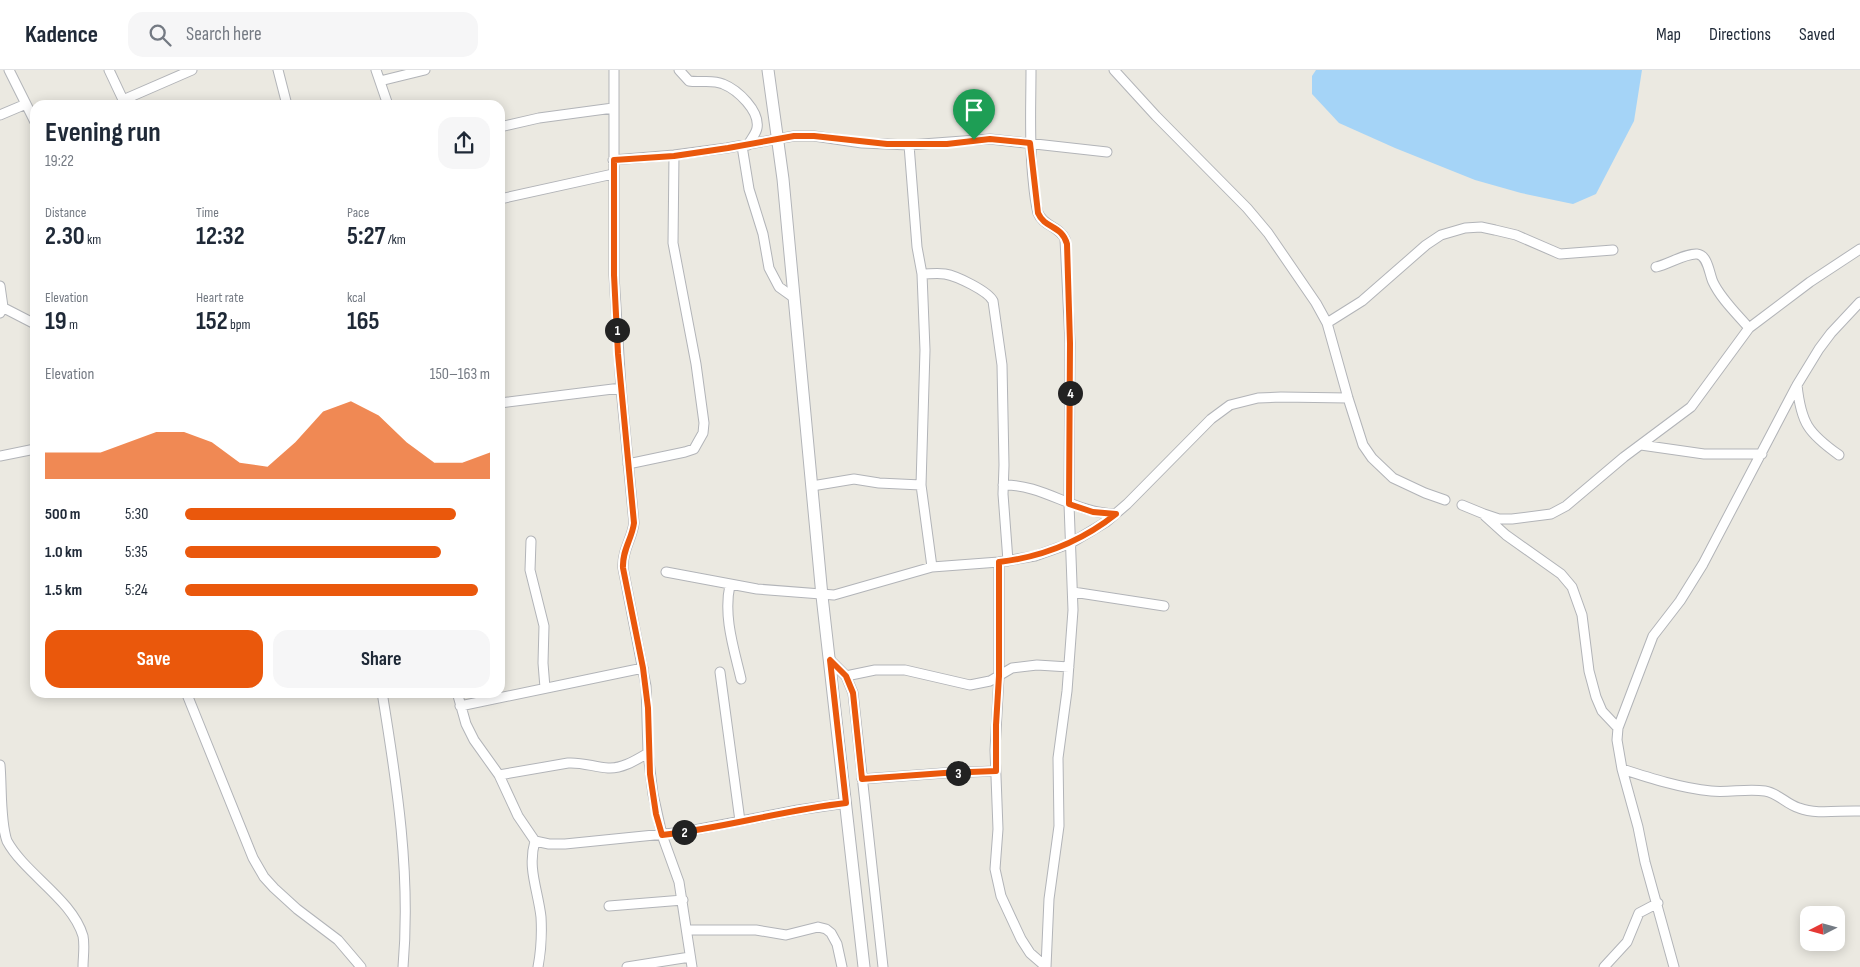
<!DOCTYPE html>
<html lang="en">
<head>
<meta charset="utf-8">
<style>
	body { margin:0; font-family:"Sofia Sans Condensed",sans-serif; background:#f6f6f7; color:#1f2937; height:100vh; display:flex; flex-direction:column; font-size:19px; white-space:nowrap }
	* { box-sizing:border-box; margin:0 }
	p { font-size:16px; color:#747a83 }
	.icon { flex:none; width:28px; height:28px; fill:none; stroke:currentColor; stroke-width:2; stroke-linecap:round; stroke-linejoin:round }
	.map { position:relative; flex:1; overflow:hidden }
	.side { position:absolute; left:30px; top:30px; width:475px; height:598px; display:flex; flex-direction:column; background:#fff; border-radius:15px; box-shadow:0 2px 12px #0003 }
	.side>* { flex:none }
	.needle { width:32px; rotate:264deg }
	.tools { position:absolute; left:1800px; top:836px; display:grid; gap:10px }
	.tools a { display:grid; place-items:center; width:45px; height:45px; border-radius:10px; background:#fff; box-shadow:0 2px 12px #0003; font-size:25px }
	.pin { position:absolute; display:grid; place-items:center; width:42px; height:42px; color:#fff; margin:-51px -21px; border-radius:50% 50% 50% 0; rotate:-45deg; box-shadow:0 0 5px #0007 }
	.pin .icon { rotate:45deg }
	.km { position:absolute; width:25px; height:25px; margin:-12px; border-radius:50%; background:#222; color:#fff; font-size:14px; line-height:25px; text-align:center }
	.round { display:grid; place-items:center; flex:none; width:52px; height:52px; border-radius:15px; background:#f6f6f7 }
	.head { display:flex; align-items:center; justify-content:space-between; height:85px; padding:0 15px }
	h1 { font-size:28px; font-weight:700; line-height:38px }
	.stats { display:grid; grid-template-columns:repeat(3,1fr); gap:8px; height:85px; padding:5px 15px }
	.stats div { display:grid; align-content:center }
	.stats b { font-size:25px; font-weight:700 }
	.stats small { font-size:14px; font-weight:400 }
	.stats p { font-size:14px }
	.chart { height:140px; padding:10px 15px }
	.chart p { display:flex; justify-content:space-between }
	.chart svg { width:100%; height:90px; margin-top:5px; fill:#ea580c; opacity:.7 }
	.button { display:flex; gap:10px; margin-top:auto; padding:10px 15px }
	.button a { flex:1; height:58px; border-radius:15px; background:#ea580c; color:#fff; font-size:20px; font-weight:700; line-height:58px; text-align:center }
	.button a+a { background:#f6f6f7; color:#1f2937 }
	ul { padding:0 15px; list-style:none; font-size:16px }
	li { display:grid; grid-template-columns:80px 60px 1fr; align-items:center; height:38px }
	li i { height:12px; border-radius:6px; background:#ea580c }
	header { display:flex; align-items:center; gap:30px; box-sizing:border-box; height:70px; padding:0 25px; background:#fff; border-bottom:1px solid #e0e1e3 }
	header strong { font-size:24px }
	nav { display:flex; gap:28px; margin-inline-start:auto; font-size:18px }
	.search { width:350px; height:45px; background:#f6f6f7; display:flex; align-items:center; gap:12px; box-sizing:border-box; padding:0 18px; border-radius:15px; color:#747a83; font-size:19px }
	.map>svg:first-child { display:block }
	.water { fill:#a5d4f7 }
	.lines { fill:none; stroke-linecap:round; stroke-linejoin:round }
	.minor-casing { stroke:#b2b4b8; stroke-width:11 }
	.tertiary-casing { stroke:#b2b4b8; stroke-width:13 }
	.minor { stroke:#fff; stroke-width:9 }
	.tertiary { stroke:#fff; stroke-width:11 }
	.route-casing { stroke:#fff; stroke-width:10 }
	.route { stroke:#ea580c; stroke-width:6 }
</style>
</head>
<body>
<header>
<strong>Kadence</strong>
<div class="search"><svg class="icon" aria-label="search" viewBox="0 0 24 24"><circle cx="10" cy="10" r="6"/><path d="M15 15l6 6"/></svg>Search here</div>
<nav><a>Map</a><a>Directions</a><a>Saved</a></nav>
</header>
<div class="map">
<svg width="1860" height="897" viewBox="0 0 1860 897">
	<rect width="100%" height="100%" fill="#ebe9e1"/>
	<path class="water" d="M 1316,0 L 1642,0 L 1634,51 L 1596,124 L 1573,134 L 1521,123 L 1475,110 L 1395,78 L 1339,53 L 1312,24 L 1312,6 Z"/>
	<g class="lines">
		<g class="minor-casing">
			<path id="minor" d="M 9,0 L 35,52
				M 109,0 L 125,34
				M 278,0 L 287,35
				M 376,0 L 388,35
				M 614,0 L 614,205 L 621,318 L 634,453 C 632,469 622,480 623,498 L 646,616 L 648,683 L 653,724 L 662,765 L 679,812 L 692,897
				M 679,0 L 689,11 C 700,13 712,9 723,14 C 738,20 760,41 757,58 C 756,64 751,69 748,75
				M 1031,0 C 1031,36 1029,72 1033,109 C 1034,120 1035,132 1038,143 C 1043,156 1059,156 1065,169 L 1070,273 L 1069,434 L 1073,540 L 1067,621 L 1058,688 L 1059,756 L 1049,829 L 1046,897
				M 1114,0 L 1156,46 L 1247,138 L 1268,163 L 1316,233 L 1327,253 L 1348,328 L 1363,375 L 1372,388 L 1393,408 L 1425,423 L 1445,430
				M 380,11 L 425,0
				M 123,30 L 192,0
				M 0,45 L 26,34
				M 500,57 L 539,48 L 613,38
				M 909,75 L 917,177 L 922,204 L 925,280 L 921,415 L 932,497
				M 742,76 L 749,119 L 763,164 L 769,198 L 779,217 L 793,227
				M 613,90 L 674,85 L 727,78 L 794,66 L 814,66 L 862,73 L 909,75 L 990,69 L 1107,82
				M 500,129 L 613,104
				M 1656,197 C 1669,194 1686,183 1697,184 C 1708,185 1709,203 1713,212 C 1721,229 1737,244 1749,258
				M 922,204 C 929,204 938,203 945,204 C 957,206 988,221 993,231 L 1002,295 L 1004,395 L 1003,424 L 1008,491
				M 0,216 L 3,237 L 0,243
				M 0,236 L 35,254
				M 1327,253 L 1362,231 L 1426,175 L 1441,165 L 1465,158 L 1481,157 L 1495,160 L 1516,165 L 1560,184 L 1613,180
				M 1797,315 C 1801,353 1808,363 1839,385
				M 500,333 L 621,318
				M 1641,375 L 1704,384 L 1762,384
				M 0,386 L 35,379
				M 628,394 L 685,382 L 694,379 L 703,363 L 704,353 L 696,294 L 673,173 L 674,85
				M 1003,415 C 1043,414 1074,443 1115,444
				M 812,416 L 854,409 L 879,413 L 921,415
				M 1462,435 L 1484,444 L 1499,449 L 1512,449 L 1551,444 L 1566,436 L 1624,387 L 1691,337 L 1749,258 L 1810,212 L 1860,179
				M 1485,446 L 1506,465 L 1561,504 L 1572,517 L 1582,545 L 1589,601 L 1596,627 L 1602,641 L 1618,658
				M 531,471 L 530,500 L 544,556 L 543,593 L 545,618
				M 999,492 L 999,606 L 995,680 L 998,759 L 995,799 L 1001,826 L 1021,869 L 1030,883 L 1046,897
				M 666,502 L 757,519 L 834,525 L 932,497 L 999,492 L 1035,486 L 1071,473 L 1106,452 L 1127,434 L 1211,349 L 1230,335 L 1258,328 L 1281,327 L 1348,328
				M 730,515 C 723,546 734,579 741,609
				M 1073,522 L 1164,536
				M 830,590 L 846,606 L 853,623 L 883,897
				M 720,602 L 740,751
				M 846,606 L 875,600 L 905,600 L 970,615 L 990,611 L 1012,598 L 1037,595 L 1069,597
				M 186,622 L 253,788 L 264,807 L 274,818 L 297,839 L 338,870 L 361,897
				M 382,622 C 397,714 411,804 403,897
				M 457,622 L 466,654 L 474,670 L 499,705 L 518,746 L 535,771 L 549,774 L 565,774 L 684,762 L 798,740 L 846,733
				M 460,636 L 643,598
				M 0,695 C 2,717 0,751 7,771 C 25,804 72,829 83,866 C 85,876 83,887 83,897
				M 1622,699 C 1650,708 1681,718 1711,721 C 1729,723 1747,718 1765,721 C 1778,723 1786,734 1799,738 C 1817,745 1841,740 1860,741
				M 499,705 L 568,693 C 582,692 594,697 608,698 C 622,699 636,690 648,683
				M 862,709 L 944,703 L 995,701
				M 535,771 C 527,798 538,820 541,847 C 542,864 541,881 538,897
				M 609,836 L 683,830
				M 687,860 L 756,860 L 786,865 L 818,857 L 826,859 L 831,863 L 837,874 L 842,897
				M 627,897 L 690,887
				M 1604,897 L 1627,872 L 1639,843 L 1658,833
				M 1674,897 L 1645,792 L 1638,757 L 1622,699 L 1617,670 L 1618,658 L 1653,566 L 1680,531 L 1703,494 L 1797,315 L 1819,279 L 1831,263 L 1860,232"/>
		</g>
		<g class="tertiary-casing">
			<path id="tertiary" d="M 768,0 L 783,109 L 822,526 L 864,897"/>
		</g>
		<use href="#minor" class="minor"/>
		<use href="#tertiary" class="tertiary"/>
	</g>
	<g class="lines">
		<g class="route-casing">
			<path id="route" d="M 794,66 L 814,66 L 887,74 L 947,74 L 990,69 L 1030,73 L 1038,143 C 1045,159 1062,155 1067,174 L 1070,273 L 1069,434 L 1093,442 L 1116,444 C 1082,471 1042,487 999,492 L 999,606 L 996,655 L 996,701 L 944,703 L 862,709 L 853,623 L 846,606 L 830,590 L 846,733 C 784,740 724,758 662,765 L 656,744 L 650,704 L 648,638 L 643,598 L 623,498 C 622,480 632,469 634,453 L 618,284 L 614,205 L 614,90 L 674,86 L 728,78 Z"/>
		</g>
		<use href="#route" class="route"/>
	</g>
</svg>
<div class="tools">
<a><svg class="needle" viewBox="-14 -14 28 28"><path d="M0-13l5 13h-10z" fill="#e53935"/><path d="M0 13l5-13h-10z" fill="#747a83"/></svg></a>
</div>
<div class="pin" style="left:974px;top:70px;background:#1e9e55"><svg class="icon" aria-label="arrive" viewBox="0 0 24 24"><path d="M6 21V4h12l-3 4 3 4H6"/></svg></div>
<b class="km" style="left:617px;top:260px">1</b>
<b class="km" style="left:684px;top:762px">2</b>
<b class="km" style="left:958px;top:703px">3</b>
<b class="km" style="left:1070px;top:323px">4</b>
<section class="side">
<div class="head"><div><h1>Evening run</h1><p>19:22</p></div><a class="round"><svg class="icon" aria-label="share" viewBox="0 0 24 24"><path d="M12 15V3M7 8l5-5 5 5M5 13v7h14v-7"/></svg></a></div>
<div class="stats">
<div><p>Distance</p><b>2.30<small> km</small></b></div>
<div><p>Time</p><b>12:32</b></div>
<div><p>Pace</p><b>5:27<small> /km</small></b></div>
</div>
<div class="stats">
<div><p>Elevation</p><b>19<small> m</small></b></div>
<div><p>Heart rate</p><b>152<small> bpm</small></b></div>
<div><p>kcal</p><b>165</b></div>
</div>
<div class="chart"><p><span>Elevation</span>150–163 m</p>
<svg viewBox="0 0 160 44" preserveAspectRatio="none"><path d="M0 44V31L10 31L20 31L30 26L40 21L50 21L60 26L70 36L80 38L90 26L100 11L110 6L120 13L130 26L140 36L150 36L160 31V44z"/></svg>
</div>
<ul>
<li><b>500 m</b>5:30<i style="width:89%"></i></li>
<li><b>1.0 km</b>5:35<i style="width:84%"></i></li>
<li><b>1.5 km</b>5:24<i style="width:96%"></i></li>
</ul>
<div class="button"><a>Save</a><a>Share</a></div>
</section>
</div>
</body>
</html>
